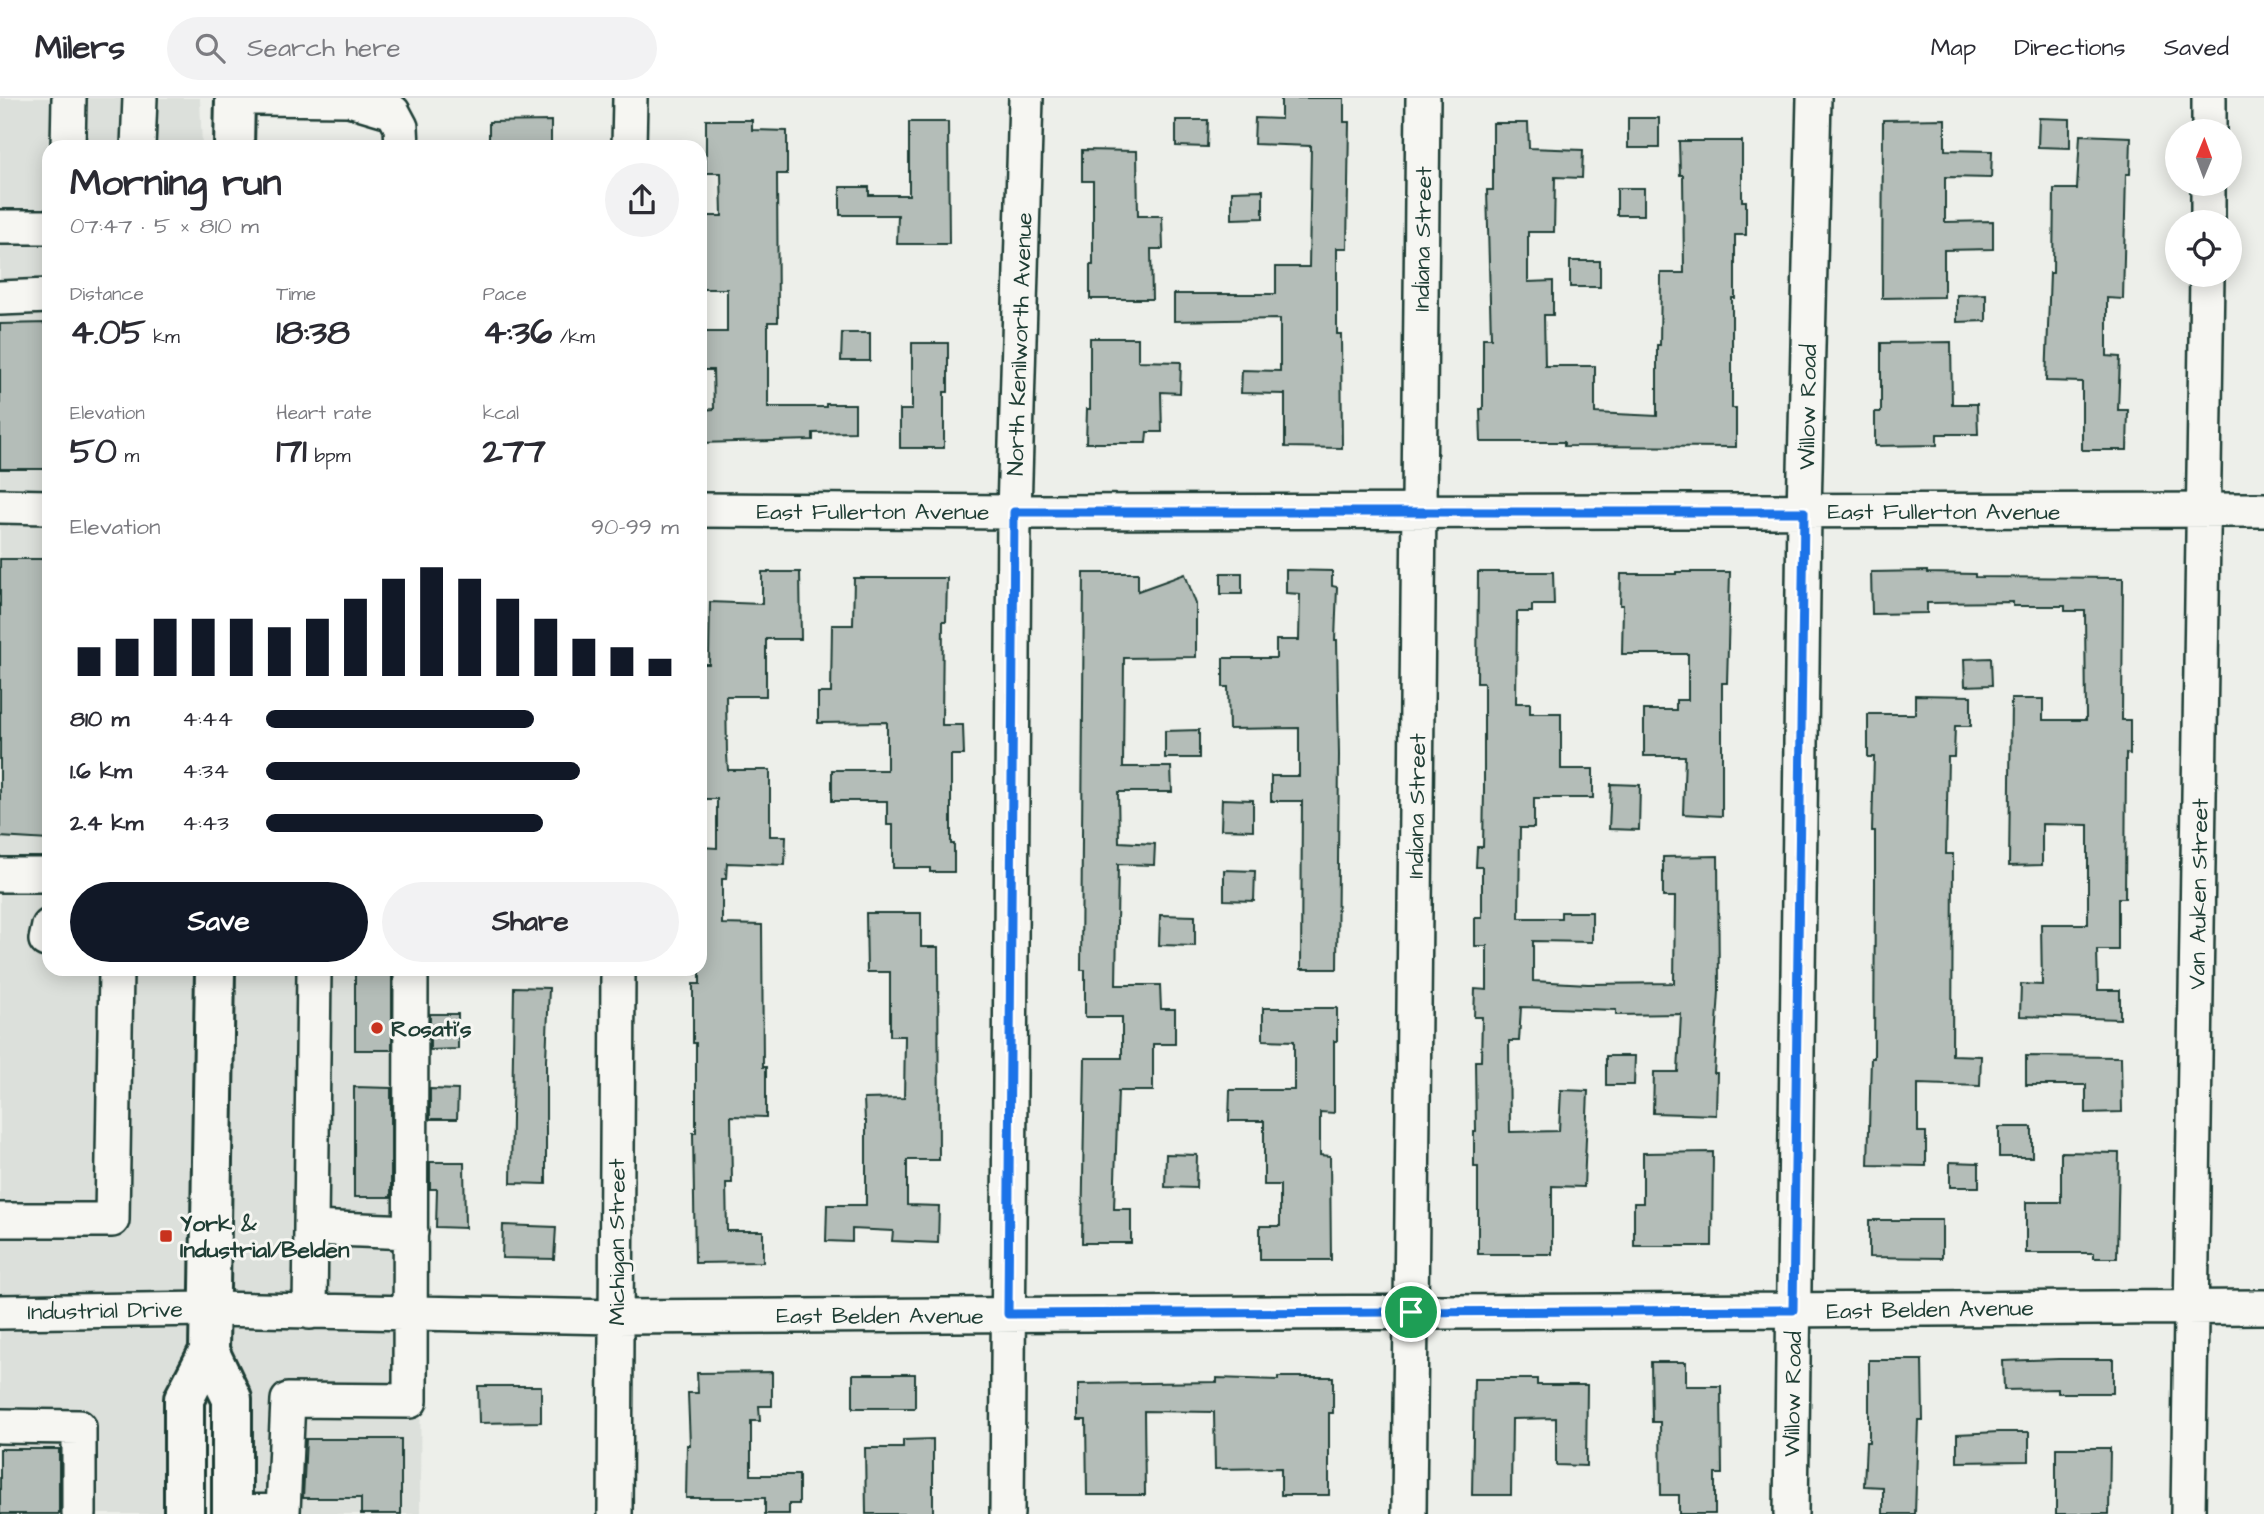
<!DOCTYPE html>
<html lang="en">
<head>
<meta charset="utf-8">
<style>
	body { margin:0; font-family:"Architects Daughter",sans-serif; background:#f2f2f3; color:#2b2b33; height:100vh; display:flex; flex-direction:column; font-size:26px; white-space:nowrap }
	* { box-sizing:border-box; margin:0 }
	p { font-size:23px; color:#7c7c81 }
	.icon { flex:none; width:38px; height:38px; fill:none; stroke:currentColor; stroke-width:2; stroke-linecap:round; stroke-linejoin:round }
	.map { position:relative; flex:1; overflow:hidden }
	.details { position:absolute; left:42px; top:42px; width:665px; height:836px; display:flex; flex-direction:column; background:#fff; border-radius:21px; box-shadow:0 4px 18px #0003 }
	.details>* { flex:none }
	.needle { width:46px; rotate:1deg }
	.buttons { position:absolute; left:2165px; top:21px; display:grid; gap:14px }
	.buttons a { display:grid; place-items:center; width:77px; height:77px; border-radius:50%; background:#fff; box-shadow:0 4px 18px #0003; font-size:35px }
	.pin { position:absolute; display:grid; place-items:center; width:60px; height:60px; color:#fff; margin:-30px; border:4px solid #fff; border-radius:50%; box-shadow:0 2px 7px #0007 }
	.round { display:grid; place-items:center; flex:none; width:74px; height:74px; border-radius:37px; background:#f2f2f3 }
	.overview { display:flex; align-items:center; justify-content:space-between; height:119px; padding:0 28px }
	h1 { font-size:38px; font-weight:800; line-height:52px }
	.figures { display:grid; grid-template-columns:repeat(3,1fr); gap:10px; height:119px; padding:7px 28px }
	.figures div { display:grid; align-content:center }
	.figures b { font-size:35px; font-weight:800 }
	.figures small { font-size:19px; font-weight:400 }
	.figures p { font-size:19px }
	.chart { height:196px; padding:14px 28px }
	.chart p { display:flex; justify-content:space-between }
	.chart svg { width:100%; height:126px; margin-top:7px; stroke:#111827; stroke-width:6 }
	.primary-button { display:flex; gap:14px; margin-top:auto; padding:14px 28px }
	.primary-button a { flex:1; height:80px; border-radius:42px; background:#111827; color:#fff; font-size:28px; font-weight:800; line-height:80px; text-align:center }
	.primary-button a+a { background:#f2f2f3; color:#2b2b33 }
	ul { padding:0 28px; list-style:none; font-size:23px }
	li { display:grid; grid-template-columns:112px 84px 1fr; align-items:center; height:52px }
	li i { height:18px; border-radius:9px; background:#111827 }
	header { display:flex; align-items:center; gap:42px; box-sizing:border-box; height:98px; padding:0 35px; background:#fff; border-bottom:2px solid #e1e1e2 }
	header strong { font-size:33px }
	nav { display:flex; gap:38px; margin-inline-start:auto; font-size:24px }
	.search { width:490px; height:63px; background:#f2f2f3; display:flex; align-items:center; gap:18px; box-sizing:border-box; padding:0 24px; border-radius:38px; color:#7c7c81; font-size:26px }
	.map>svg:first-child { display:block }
	.built { fill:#dce0db }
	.building { fill:#b4bdb8; stroke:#1f3d34; stroke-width:2 }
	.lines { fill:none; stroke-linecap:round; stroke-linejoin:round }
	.minor-casing { stroke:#1f3d34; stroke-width:38 }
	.major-casing { stroke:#1f3d34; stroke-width:44 }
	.minor { stroke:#f6f6f2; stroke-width:33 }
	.major { stroke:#f6f6f2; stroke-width:38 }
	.route-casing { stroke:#fff; stroke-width:14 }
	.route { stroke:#1a73e8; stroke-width:9 }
	.poi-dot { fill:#c8321e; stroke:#f6f6f2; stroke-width:2.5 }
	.labels { text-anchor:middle; stroke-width:6; stroke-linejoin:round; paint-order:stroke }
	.street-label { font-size:23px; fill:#1f3d34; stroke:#f6f6f2 }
	.poi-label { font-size:23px; font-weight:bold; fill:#1f3d34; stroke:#f6f6f2; text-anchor:start }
</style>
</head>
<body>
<header>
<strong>Milers</strong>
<div class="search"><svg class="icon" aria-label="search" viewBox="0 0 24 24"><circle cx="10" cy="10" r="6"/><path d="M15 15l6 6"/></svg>Search here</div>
<nav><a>Map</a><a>Directions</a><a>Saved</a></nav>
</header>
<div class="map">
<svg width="2264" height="1416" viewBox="0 0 2264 1416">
	<rect width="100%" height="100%" fill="#edefea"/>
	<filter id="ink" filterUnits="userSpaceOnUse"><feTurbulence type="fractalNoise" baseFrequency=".0143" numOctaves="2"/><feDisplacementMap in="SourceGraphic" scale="14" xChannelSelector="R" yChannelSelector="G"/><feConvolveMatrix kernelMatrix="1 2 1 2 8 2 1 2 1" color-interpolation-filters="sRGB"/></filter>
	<g filter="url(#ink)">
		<path class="built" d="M 0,0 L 200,0 L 202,49 L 49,49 L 49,872 L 210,872 L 204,1416 L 0,1416 Z
			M 224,872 L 424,872 L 421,1210 L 218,1203 Z
			M 217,1223 L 421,1224 L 420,1416 L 217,1416 Z"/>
		<path class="building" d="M 1281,0 L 1344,0 L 1344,24 L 1349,24 L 1347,150 L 1337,150 L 1337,236 L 1341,236 L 1342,350 L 1285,349 L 1285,296 L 1241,295 L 1242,272 L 1280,273 L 1280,221 L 1174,223 L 1174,196 L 1276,196 L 1276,169 L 1309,169 L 1311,48 L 1254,46 L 1255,20 L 1281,21 Z
			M 1628,20 L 1659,20 L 1659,50 L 1628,50 Z
			M 2039,20 L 2070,21 L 2070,50 L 2038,49 Z
			M 1945,21 L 1945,52 L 1992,53 L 1991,80 L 1945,79 L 1945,124 L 1993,123 L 1993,151 L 1944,152 L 1944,199 L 1882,200 L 1883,22 Z
			M 706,22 L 752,22 L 752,32 L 787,33 L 787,76 L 777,76 L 778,224 L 768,224 L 768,309 L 826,309 L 826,306 L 855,306 L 855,334 L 813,335 L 813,342 L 700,345 L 700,312 L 714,311 L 713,272 L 700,272 L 700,234 L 727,234 L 727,191 L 700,191 L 702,118 L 722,118 L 721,75 L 706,75 Z
			M 1176,22 L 1208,22 L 1207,49 L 1176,48 Z
			M 551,23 L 551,49 L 489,49 L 489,24 Z
			M 909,24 L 948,24 L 949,146 L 897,146 L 898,117 L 840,117 L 840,89 L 869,89 L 869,97 L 909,97 Z
			M 1493,25 L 1528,25 L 1529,50 L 1583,52 L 1582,80 L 1555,79 L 1554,134 L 1528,134 L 1528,184 L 1553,183 L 1553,217 L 1544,217 L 1545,268 L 1595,268 L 1595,315 L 1657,318 L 1657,247 L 1660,247 L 1661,175 L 1684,175 L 1683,77 L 1680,77 L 1679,43 L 1742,43 L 1742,103 L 1746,103 L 1746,137 L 1735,137 L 1735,200 L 1732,200 L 1732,310 L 1736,310 L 1736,349 L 1564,348 L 1564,344 L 1481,344 L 1480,311 L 1483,311 L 1483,240 L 1491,240 L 1487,92 L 1493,92 Z
			M 2080,37 L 2131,39 L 2130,76 L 2126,76 L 2123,201 L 2107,200 L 2107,258 L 2120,259 L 2118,312 L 2128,312 L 2127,352 L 2082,352 L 2082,284 L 2046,283 L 2050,175 L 2053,175 L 2054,91 L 2077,91 Z
			M 1082,52 L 1137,53 L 1138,118 L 1162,118 L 1163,151 L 1151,151 L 1152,201 L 1090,201 L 1090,167 L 1093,167 L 1093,83 L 1082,83 Z
			M 1617,90 L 1644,90 L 1644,117 L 1617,117 Z
			M 1263,92 L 1263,120 L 1232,121 L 1232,93 Z
			M 1570,163 L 1600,163 L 1600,189 L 1570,189 Z
			M 1986,196 L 1986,223 L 1957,224 L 1957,197 Z
			M 49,225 L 49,371 L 0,371 L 0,226 Z
			M 842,235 L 870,235 L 870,263 L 841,263 Z
			M 1090,240 L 1138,240 L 1138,263 L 1181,264 L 1180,295 L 1161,294 L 1162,334 L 1147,334 L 1146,345 L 1086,345 L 1087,311 L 1090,311 Z
			M 1951,244 L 1952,306 L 1977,306 L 1978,336 L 1937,336 L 1937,347 L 1875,348 L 1875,314 L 1881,314 L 1881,245 Z
			M 912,245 L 948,245 L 948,294 L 944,294 L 944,350 L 900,350 L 900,312 L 912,312 Z
			M 0,461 L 49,461 L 49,742 L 0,739 Z
			M 1286,472 L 1332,473 L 1332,488 L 1337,489 L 1335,542 L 1337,542 L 1339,657 L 1337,871 L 1301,871 L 1302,703 L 1271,703 L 1271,678 L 1299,678 L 1299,630 L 1229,631 L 1228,589 L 1223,589 L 1223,560 L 1276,560 L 1276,542 L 1299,542 L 1300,496 L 1286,495 Z
			M 1927,473 L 1927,475 L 1975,476 L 1975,479 L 2123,480 L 2122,622 L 2130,622 L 2130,656 L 2126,655 L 2125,800 L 2118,800 L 2118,852 L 2097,852 L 2098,892 L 2120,892 L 2120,921 L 2020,918 L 2021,886 L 2042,887 L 2041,826 L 2088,826 L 2088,727 L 2042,726 L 2042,767 L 2009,768 L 2011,601 L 2043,601 L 2043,622 L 2086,622 L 2085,513 L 2065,513 L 2065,508 L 2013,508 L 2013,504 L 1927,505 L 1927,515 L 1872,516 L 1871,474 Z
			M 762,474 L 800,474 L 801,541 L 766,541 L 766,598 L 726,598 L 727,656 L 728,672 L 770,672 L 770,738 L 786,738 L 785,767 L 727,765 L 726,781 L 722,781 L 722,826 L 762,827 L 763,969 L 766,969 L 766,1019 L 731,1018 L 732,1085 L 726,1085 L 727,1133 L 763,1133 L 763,1164 L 695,1165 L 693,1035 L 696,1035 L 696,945 L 693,945 L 693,886 L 700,886 L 700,749 L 717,750 L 717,701 L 700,701 L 700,566 L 709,566 L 710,504 L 762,506 Z
			M 1478,474 L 1553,474 L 1554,507 L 1532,507 L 1532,514 L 1517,514 L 1516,605 L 1530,605 L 1530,615 L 1561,615 L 1561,671 L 1593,671 L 1593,700 L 1534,700 L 1534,730 L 1520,730 L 1519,820 L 1561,820 L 1561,814 L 1592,814 L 1592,844 L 1533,843 L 1533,883 L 1588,886 L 1674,885 L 1675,799 L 1663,799 L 1663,759 L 1718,758 L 1719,893 L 1714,975 L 1717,975 L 1716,1017 L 1653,1015 L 1654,974 L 1678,974 L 1681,916 L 1616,917 L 1616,912 L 1521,909 L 1519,943 L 1509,943 L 1510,1034 L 1559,1033 L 1561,992 L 1588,993 L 1584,1089 L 1552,1088 L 1552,1156 L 1478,1156 L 1478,1069 L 1474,1069 L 1474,1034 L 1476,1034 L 1475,963 L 1481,963 L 1482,919 L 1474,919 L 1475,891 L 1487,892 L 1487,848 L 1475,848 L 1475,820 L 1482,820 L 1482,769 L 1476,769 L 1477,749 L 1483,749 L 1484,692 L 1484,585 L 1477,585 Z
			M 1676,474 L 1730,474 L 1727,585 L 1722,585 L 1722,718 L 1683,716 L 1685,658 L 1644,658 L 1644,612 L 1676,612 L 1676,602 L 1688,602 L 1688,556 L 1622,556 L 1623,507 L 1620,507 L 1621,476 L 1676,476 Z
			M 1084,475 L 1138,475 L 1138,493 L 1185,476 L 1196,506 L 1196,559 L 1124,560 L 1123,669 L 1171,669 L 1172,694 L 1118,694 L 1119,744 L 1155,746 L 1154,767 L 1118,766 L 1116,887 L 1160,887 L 1161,911 L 1175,911 L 1175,946 L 1153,946 L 1153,993 L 1118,993 L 1114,1111 L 1131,1111 L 1131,1145 L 1082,1145 L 1085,960 L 1122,960 L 1122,919 L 1085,919 L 1085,872 L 1081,872 Z
			M 1221,475 L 1242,475 L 1242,496 L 1221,496 Z
			M 854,480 L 947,480 L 946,523 L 943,523 L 942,627 L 963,627 L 964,657 L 951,657 L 951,746 L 954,746 L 954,774 L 930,774 L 930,770 L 893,770 L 893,727 L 887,727 L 887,703 L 832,703 L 832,672 L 887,672 L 887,624 L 818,625 L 818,595 L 831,595 L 832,527 L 853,527 Z
			M 1991,560 L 1992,587 L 1965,588 L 1964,561 Z
			M 1915,597 L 1971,598 L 1971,628 L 1955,628 L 1954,659 L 1948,659 L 1946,756 L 1953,756 L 1952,957 L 1981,958 L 1980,988 L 1918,986 L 1918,1034 L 1926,1034 L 1926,1068 L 1868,1067 L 1871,960 L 1874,960 L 1875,784 L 1875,733 L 1872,733 L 1874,659 L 1868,659 L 1868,616 L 1915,616 Z
			M 1199,632 L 1199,660 L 1165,660 L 1165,633 Z
			M 1611,686 L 1640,687 L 1639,732 L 1609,731 Z
			M 1222,701 L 1253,702 L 1253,732 L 1221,731 Z
			M 1224,772 L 1255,773 L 1254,803 L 1224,802 Z
			M 866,815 L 921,815 L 921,849 L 938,849 L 939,1062 L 907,1062 L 907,1107 L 939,1108 L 938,1145 L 892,1143 L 893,1133 L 852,1131 L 852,1144 L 826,1143 L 827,1107 L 866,1107 L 866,1023 L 865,1023 L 864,1001 L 904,1000 L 905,938 L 890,938 L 890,874 L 867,874 Z
			M 1160,817 L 1195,818 L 1195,848 L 1159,847 Z
			M 355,872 L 392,872 L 392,952 L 355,952 Z
			M 514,889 L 549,890 L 546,962 L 546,1086 L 511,1085 Z
			M 1263,910 L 1337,910 L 1337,943 L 1334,943 L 1334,1015 L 1320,1014 L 1320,1057 L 1330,1058 L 1331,1162 L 1260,1162 L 1260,1128 L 1280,1128 L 1280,1087 L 1264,1087 L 1264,1023 L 1229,1023 L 1230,992 L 1294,992 L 1294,943 L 1263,942 Z
			M 430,916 L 458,916 L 458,951 L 430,952 Z
			M 1606,958 L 1635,958 L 1634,987 L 1606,987 Z
			M 2026,958 L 2121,959 L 2122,1014 L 2086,1015 L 2086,987 L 2026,987 Z
			M 354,989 L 391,990 L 391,1099 L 354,1099 Z
			M 430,991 L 458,992 L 457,1021 L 430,1021 Z
			M 1999,1029 L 2032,1029 L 2032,1059 L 1999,1059 Z
			M 1713,1054 L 1712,1148 L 1634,1148 L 1634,1105 L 1643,1105 L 1643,1055 Z
			M 2061,1054 L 2119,1055 L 2117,1160 L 2094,1160 L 2094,1155 L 2026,1155 L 2026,1104 L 2061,1104 Z
			M 1166,1056 L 1197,1057 L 1196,1090 L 1165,1089 Z
			M 430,1064 L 464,1064 L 465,1130 L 436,1129 L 437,1091 L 430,1091 Z
			M 1950,1064 L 1979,1065 L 1979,1089 L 1950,1089 Z
			M 1869,1122 L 1942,1122 L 1942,1160 L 1869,1159 Z
			M 503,1127 L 556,1129 L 554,1161 L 502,1160 Z
			M 2058,1261 L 2113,1261 L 2113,1295 L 2058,1295 L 2058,1291 L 2004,1292 L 2003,1263 Z
			M 1869,1262 L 1922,1262 L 1923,1322 L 1918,1322 L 1915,1416 L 1883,1416 L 1883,1389 L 1864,1388 L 1866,1344 L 1869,1344 Z
			M 1651,1264 L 1686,1264 L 1686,1288 L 1721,1288 L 1722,1376 L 1715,1376 L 1715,1416 L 1679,1416 L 1679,1397 L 1661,1397 L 1660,1324 L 1652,1324 Z
			M 772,1274 L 772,1308 L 759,1308 L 760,1323 L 751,1323 L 751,1377 L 799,1377 L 799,1406 L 789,1406 L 789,1416 L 765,1416 L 765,1400 L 686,1400 L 687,1347 L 690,1347 L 688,1295 L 698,1295 L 697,1275 Z
			M 853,1276 L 915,1276 L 915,1310 L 853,1310 Z
			M 1278,1279 L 1333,1279 L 1333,1315 L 1329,1315 L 1329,1397 L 1281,1397 L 1281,1370 L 1215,1371 L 1214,1314 L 1144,1313 L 1145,1397 L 1087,1397 L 1086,1322 L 1078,1322 L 1078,1286 L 1217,1284 L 1217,1280 L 1278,1282 Z
			M 1474,1281 L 1537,1281 L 1537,1287 L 1587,1287 L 1586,1368 L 1556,1367 L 1556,1320 L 1512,1321 L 1511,1397 L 1472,1397 Z
			M 478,1288 L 541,1288 L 541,1324 L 479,1325 Z
			M 1999,1334 L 2029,1334 L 2029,1363 L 1957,1364 L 1957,1336 Z
			M 306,1341 L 401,1341 L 401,1416 L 361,1416 L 361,1400 L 303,1400 Z
			M 933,1341 L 933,1416 L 866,1416 L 865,1350 L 903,1350 L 903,1342 Z
			M 2056,1350 L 2110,1350 L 2109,1416 L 2056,1416 Z
			M 0,1351 L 59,1351 L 59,1416 L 0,1416 Z"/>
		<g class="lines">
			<g class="minor-casing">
				<path id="minor" d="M 254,0 L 349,1 L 393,14 L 401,29 L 402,49
					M 2209,33 L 2209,0
					M 68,49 L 69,0
					M 138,49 L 140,0
					M 629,49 L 630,0
					M 2208,124 L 2208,86
					M 0,129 L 49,129
					M 0,200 L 49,198
					M 0,408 L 49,409
					M 700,412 L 1014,414 L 2264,412
					M 0,777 L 49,777
					M 49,828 L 46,842 L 49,842
					M 0,1122 L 112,1122 L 116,872
					M 311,1130 L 411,1134
					M 0,1214 L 209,1211 L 616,1219 L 2264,1209
					M 310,1214 L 314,872
					M 0,1328 L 79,1329 L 79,1416
					M 232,1414 L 283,1413 L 288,1302 L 410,1303 L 411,872
					M 615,1416 L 618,872
					M 1007,1416 L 1014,414 L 1026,0
					M 1409,1416 L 1423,0
					M 1791,1416 L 1804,414 L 1814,0
					M 2188,1416 L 2207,177"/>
			</g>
			<g class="major-casing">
				<path id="major" d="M 234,49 L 235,0
					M 209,1253 L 232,1301 L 232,1416
					M 184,1416 L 184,1301 L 209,1253 L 215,872"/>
			</g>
			<use href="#minor" class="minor"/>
			<use href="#major" class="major"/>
		</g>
	</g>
	<g class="lines" filter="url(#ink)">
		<g class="route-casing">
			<path id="route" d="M 1014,414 L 1804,414 L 1793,1212 L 1008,1216 Z"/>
		</g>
		<use href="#route" class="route"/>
	</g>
	<g class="poi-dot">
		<circle cx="377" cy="930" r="7"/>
		<rect x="159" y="1131" width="14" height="14" rx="3.5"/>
	</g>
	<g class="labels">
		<g class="street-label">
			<text transform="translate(1422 141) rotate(-89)" y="8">Indiana Street</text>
			<text transform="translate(1019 246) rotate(-88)" y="8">North Kenilworth Avenue</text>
			<text transform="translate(1807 309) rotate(-89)" y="8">Willow Road</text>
			<text x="873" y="421">East Fullerton Avenue</text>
			<text x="1944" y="421">East Fullerton Avenue</text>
			<text transform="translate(1416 708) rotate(-89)" y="8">Indiana Street</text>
			<text transform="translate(2198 796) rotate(-89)" y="8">Van Auken Street</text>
			<text transform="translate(616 1144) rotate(-90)" y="8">Michigan Street</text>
			<text transform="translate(1930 1211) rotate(-1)" y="8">East Belden Avenue</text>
			<text transform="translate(105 1212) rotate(-1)" y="8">Industrial Drive</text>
			<text x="880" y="1225">East Belden Avenue</text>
			<text transform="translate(1792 1296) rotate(-89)" y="8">Willow Road</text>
		</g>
		<g class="poi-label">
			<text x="391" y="938">Rosati's</text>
			<text x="180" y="1133">York &amp;<tspan x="180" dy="26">Industrial/Belden</tspan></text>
		</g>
	</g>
</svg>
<div class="buttons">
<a><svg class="needle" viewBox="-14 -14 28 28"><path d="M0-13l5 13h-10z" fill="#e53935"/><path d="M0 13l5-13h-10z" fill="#7c7c81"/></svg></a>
<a><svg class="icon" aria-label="locate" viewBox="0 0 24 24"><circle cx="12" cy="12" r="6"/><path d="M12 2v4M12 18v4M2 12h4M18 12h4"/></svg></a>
</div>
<div class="pin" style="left:1411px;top:1214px;background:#1e9e55"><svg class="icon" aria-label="arrive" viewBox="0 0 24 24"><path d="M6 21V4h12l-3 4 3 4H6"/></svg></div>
<section class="details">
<div class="overview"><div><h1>Morning run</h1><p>07:47 · 5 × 810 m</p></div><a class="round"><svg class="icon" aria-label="share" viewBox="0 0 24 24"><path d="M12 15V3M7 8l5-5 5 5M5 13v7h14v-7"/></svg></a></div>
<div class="figures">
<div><p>Distance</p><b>4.05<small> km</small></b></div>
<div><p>Time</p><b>18:38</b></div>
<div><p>Pace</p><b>4:36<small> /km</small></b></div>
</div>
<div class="figures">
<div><p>Elevation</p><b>50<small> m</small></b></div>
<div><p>Heart rate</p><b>171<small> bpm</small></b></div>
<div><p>kcal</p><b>277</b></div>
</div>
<div class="chart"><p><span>Elevation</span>90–99 m</p>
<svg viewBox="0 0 160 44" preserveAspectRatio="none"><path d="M5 44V34M15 44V31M25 44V24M35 44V24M45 44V24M55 44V27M65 44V24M75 44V17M85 44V10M95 44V6M105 44V10M115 44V17M125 44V24M135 44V31M145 44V34M155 44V38"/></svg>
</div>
<ul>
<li><b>810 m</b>4:44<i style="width:65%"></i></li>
<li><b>1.6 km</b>4:34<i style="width:76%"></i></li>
<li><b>2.4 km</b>4:43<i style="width:67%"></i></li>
</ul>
<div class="primary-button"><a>Save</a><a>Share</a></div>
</section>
</div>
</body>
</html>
